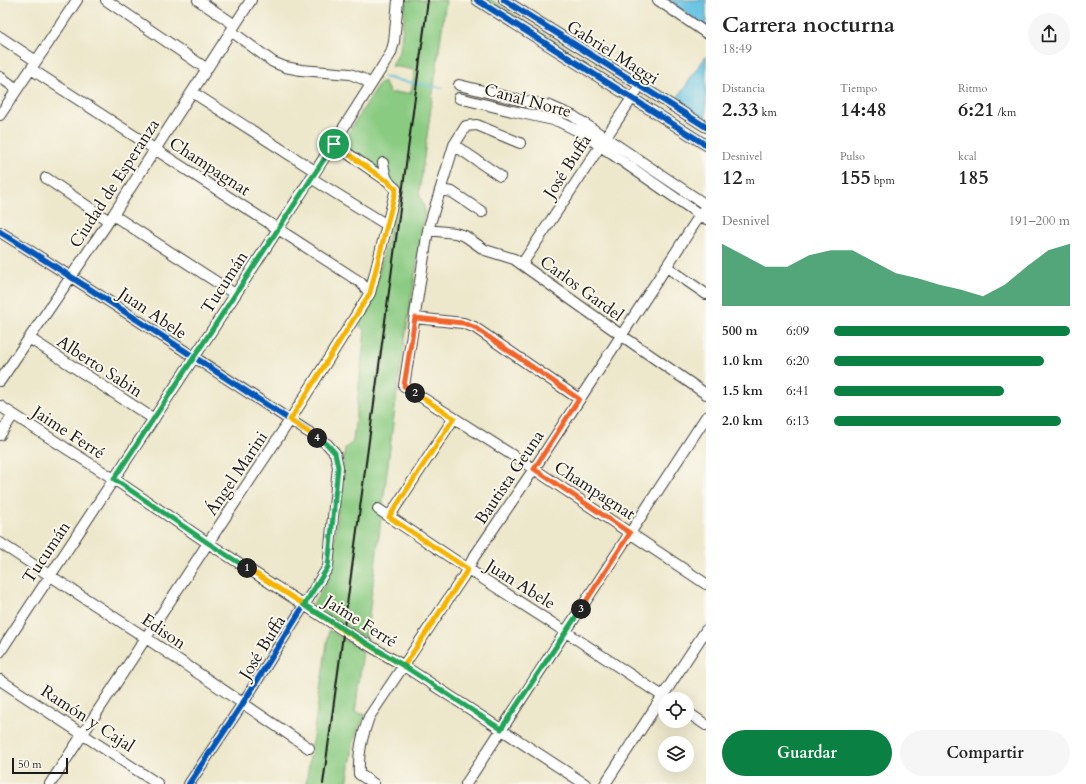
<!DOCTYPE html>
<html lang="es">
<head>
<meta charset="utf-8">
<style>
	body { margin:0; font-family:Cardo,serif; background:#f6f6f6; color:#222; height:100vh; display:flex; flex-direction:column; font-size:15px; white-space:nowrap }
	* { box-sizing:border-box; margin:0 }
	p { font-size:13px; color:#767676 }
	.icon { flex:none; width:22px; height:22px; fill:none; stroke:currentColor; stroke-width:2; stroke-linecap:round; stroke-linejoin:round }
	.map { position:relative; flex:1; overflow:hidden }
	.drawer { display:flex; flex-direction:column; background:#fff; width:380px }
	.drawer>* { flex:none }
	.controls { position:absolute; left:658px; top:692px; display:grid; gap:8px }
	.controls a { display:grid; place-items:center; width:36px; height:36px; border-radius:50%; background:#fff; box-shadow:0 4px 16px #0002; font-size:20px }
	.scale { position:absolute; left:12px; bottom:10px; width:56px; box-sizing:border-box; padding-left:4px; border:2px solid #1c1c1c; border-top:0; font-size:11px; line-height:14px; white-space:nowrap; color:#1c1c1c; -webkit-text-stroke:3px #fbf7ec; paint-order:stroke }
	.pin { position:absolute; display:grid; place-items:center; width:34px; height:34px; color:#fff; margin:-17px; border:2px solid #fff; border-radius:50%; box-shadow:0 1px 4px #0007 }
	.km { position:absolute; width:20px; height:20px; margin:-10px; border-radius:50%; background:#222; color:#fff; font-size:11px; line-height:20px; text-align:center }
	.round { display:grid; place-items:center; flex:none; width:42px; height:42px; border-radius:21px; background:#f6f6f6 }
	.headline { display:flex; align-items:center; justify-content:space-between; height:68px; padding:0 16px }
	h1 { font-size:22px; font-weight:800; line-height:30px }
	.metrics { display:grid; grid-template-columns:repeat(3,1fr); gap:6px; height:68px; padding:4px 16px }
	.metrics div { display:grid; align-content:center }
	.metrics b { font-size:20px; font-weight:800 }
	.metrics small { font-size:11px; font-weight:400 }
	.metrics p { font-size:11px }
	.chart { height:112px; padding:8px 16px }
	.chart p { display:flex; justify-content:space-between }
	.chart svg { width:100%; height:72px; margin-top:4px; fill:#0b8043; opacity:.7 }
	.action { display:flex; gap:8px; margin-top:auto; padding:8px 16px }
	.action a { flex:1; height:46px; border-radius:24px; background:#0b8043; color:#fff; font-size:16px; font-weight:800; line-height:46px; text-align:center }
	.action a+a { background:#f6f6f6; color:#222 }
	ul { padding:0 16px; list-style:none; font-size:13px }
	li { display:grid; grid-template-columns:64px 48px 1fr; align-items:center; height:30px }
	li i { height:10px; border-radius:5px; background:#0b8043 }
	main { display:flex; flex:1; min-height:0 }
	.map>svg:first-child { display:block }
	.green { fill:#8acb82; stroke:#53744f }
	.water { fill:#65c2e3; stroke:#406f80 }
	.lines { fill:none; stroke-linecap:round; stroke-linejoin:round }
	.stream { stroke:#65c2e3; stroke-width:2 }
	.minor-casing { stroke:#3b3a36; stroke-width:12 }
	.minor { stroke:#fff; stroke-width:10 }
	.rail { stroke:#1c1c1c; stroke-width:2 }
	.cycleway-casing { stroke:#fbf7ec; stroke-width:8 }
	.cycleway { stroke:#0057b8; stroke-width:6 }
	.split-1-casing { stroke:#fff; stroke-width:8 }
	.split-2-casing { stroke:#fff; stroke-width:8 }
	.split-3-casing { stroke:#fff; stroke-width:8 }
	.split-4-casing { stroke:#fff; stroke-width:8 }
	.split-5-casing { stroke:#fff; stroke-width:8 }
	.split-1 { stroke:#22a559; stroke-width:5 }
	.split-2 { stroke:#f5b400; stroke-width:5 }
	.split-3 { stroke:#f0652b; stroke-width:5 }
	.split-4 { stroke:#22a559; stroke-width:5 }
	.split-5 { stroke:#f5b400; stroke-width:5 }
	.labels { text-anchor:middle; stroke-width:4; stroke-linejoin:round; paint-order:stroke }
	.street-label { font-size:17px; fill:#1c1c1c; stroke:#fbf7ec }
</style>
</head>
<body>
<main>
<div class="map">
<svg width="706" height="784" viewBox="0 0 706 784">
	<rect width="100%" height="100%" fill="#fbf7ec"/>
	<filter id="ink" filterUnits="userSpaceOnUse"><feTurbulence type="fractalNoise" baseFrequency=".025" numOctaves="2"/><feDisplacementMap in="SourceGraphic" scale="8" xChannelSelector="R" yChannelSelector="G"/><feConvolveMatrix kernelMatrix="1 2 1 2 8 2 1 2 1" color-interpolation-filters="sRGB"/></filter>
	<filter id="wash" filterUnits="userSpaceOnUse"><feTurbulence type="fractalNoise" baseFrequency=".012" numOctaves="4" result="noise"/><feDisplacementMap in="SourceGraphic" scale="16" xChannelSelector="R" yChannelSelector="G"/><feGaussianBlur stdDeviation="0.9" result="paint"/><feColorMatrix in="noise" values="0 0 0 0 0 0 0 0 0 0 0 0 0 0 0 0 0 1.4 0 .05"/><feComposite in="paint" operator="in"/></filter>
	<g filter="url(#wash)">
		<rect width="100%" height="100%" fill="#ede7cb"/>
		<path class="green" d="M 406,0 L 446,0 L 419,193 L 425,210 L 397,392 L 366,639 L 312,606 L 330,577 L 345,448 L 353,442 L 365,330 L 359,326 L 370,308 L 400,187 L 342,143 L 379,84 L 384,82 L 390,93 L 411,93 L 415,70 L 392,66 L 400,50 Z
			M 485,0 L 492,0 L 589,64 L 587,68 Z
			M 329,630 L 363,651 L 355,712 L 366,715 L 358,729 L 354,741 L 347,784 L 306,784 Z"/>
		<path class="water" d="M 667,0 L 706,0 L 706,27 Z
			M 706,56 L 706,119 L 676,100 Z"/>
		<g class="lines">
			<path class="stream" d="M 384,77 L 396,80 L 443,88"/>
		</g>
	</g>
	<g filter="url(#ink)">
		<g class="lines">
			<g class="minor-casing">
				<path id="minor" d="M 106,0 L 207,69
					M 198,0 L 235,25
					M 477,0 L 706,145
					M 504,0 L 706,127
					M 658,0 L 706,33
					M 231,31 L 273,62 L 285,67 L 301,70 L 350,74 L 363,79 L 371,85
					M 0,37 L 36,61
					M 31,69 L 360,282 L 370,293
					M 0,77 L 17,89
					M 459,85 L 519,100 L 550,106 L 573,116 L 706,205
					M 192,92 L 315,171
					M 459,98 L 512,111 L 558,121 L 580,132 L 706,219
					M 0,115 L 77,0
					M 520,143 L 477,125 L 466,126 L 454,145 L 428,230 L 404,386 L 534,469 L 706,584
					M 334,144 L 383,178 L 388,181
					M 454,145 L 500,176
					M 46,178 L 109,221
					M 311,178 L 387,225
					M 440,190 L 452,192 L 482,212
					M 113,215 L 235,294
					M 428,230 L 455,233 L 465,236 L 485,250 L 514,259 L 621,335 L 706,394
					M 0,232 C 110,300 218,374 327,444 L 335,453 L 338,467 L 328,567 L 243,703 L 189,784
					M 522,264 L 636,92
					M 667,267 L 706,294
					M 415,318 L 463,323 L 474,327 L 579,399
					M 29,338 L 154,419
					M 0,381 L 113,215 L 251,0
					M 0,406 L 114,479 L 208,543 L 343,630 L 404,666 L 585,784
					M 0,435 L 13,415
					M 378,509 L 468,569 L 566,632 L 667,699
					M 389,517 L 454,418
					M 0,543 L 146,638 L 309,748
					M 0,652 C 131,452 264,255 391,53 L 394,42 L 398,0
					M 0,680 L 158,784
					M 687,712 L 706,725
					M 50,784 L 208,543 L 290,420 L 370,293 L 396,189 C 386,182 385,175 383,163
					M 374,784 L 359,774 C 358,752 362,737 369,717 L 463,577 L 474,557 L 534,469 L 706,206
					M 466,784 L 706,417
					M 605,784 L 706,630"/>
			</g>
			<use href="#minor" class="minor"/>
			<path class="rail" d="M 323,784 L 428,0"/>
			<g class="cycleway-casing">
				<path id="cycleway" d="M 477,0 L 706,145
					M 504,0 L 706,127
					M 0,232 C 110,300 218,374 327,444 L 335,453 L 338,467 L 328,567 L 243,703 L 189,784"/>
			</g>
			<use href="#cycleway" class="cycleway"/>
		</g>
	</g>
	<g class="lines" filter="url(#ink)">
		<g class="split-1-casing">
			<path id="split-1" d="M 247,568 L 208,543 L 114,479 L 334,144"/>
		</g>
		<g class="split-2-casing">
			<path id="split-2" d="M 247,568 L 343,630 L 404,666 L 468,569 L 389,517 L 454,418 L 415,393"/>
		</g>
		<g class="split-3-casing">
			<path id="split-3" d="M 415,393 L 404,386 L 415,318 L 463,323 L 474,327 L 579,399 L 534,469 L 630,533 L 581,609"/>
		</g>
		<g class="split-4-casing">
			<path id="split-4" d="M 317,438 L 327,444 L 335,453 L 338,467 L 328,567 L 304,605 L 404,666 L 501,729 L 581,609"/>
		</g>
		<g class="split-5-casing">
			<path id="split-5" d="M 317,438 L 290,420 L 370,293 L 396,189 L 390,184 L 388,181 L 382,178 L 334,144"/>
		</g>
		<use href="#split-1" class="split-1"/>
		<use href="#split-2" class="split-2"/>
		<use href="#split-3" class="split-3"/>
		<use href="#split-4" class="split-4"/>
		<use href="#split-5" class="split-5"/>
	</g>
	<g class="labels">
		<g class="street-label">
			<text transform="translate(613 52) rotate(32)" y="6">Gabriel Maggi</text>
			<text transform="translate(528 100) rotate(15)" y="6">Canal Norte</text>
			<text transform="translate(210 166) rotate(33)" y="6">Champagnat</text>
			<text transform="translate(567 166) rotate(-57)" y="6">José Buffa</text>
			<text transform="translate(114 183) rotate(-57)" y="6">Ciudad de Esperanza</text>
			<text transform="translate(224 282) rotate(-57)" y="6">Tucumán</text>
			<text transform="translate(582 288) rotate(36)" y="6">Carlos Gardel</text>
			<text transform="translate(153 313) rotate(34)" y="6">Juan Abele</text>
			<text transform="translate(100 366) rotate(33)" y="6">Alberto Sabin</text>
			<text transform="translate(69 432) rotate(33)" y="6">Jaime Ferré</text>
			<text transform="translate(236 473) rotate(-56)" y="6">Ángel Marini</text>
			<text transform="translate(509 477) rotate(-56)" y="6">Bautista Geuna</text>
			<text transform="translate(595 490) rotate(33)" y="6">Champagnat</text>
			<text transform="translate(46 552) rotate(-56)" y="6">Tucumán</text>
			<text transform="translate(521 584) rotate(32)" y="6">Juan Abele</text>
			<text transform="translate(361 621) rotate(32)" y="6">Jaime Ferré</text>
			<text transform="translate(164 631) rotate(34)" y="6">Edison</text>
			<text transform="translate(262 647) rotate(-58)" y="6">José Buffa</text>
			<text transform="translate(88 718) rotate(33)" y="6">Ramón y Cajal</text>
		</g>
	</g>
</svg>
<div class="controls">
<a><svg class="icon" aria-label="locate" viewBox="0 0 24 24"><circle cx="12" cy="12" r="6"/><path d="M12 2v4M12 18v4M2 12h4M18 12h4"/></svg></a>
<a><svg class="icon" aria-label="layers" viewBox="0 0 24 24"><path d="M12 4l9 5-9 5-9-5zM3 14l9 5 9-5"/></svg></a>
</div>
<div class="scale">50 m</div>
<div class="pin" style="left:334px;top:144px;background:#1e9e55"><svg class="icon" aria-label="arrive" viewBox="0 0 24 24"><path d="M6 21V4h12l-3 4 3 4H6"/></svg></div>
<b class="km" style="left:247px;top:568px">1</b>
<b class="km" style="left:415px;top:393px">2</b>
<b class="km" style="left:581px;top:609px">3</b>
<b class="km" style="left:317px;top:438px">4</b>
</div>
<section class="drawer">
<div class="headline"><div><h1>Carrera nocturna</h1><p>18:49</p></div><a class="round"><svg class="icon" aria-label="share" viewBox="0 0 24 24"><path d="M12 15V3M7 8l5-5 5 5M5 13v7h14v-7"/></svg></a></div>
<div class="metrics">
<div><p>Distancia</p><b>2.33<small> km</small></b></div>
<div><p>Tiempo</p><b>14:48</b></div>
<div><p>Ritmo</p><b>6:21<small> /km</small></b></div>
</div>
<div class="metrics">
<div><p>Desnivel</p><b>12<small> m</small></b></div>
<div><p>Pulso</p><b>155<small> bpm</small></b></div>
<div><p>kcal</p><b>185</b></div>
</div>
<div class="chart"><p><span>Desnivel</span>191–200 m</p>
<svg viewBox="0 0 160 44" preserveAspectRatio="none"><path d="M0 44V6L10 13L20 20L30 20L40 13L50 10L60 10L70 17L80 24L90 27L100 31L110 34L120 38L130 31L140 20L150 10L160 6V44z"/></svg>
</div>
<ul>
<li><b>500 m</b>6:09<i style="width:100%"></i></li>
<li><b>1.0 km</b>6:20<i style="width:89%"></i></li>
<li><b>1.5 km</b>6:41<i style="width:72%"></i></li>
<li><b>2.0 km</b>6:13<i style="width:96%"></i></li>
</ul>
<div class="action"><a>Guardar</a><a>Compartir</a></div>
</section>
</main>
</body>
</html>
